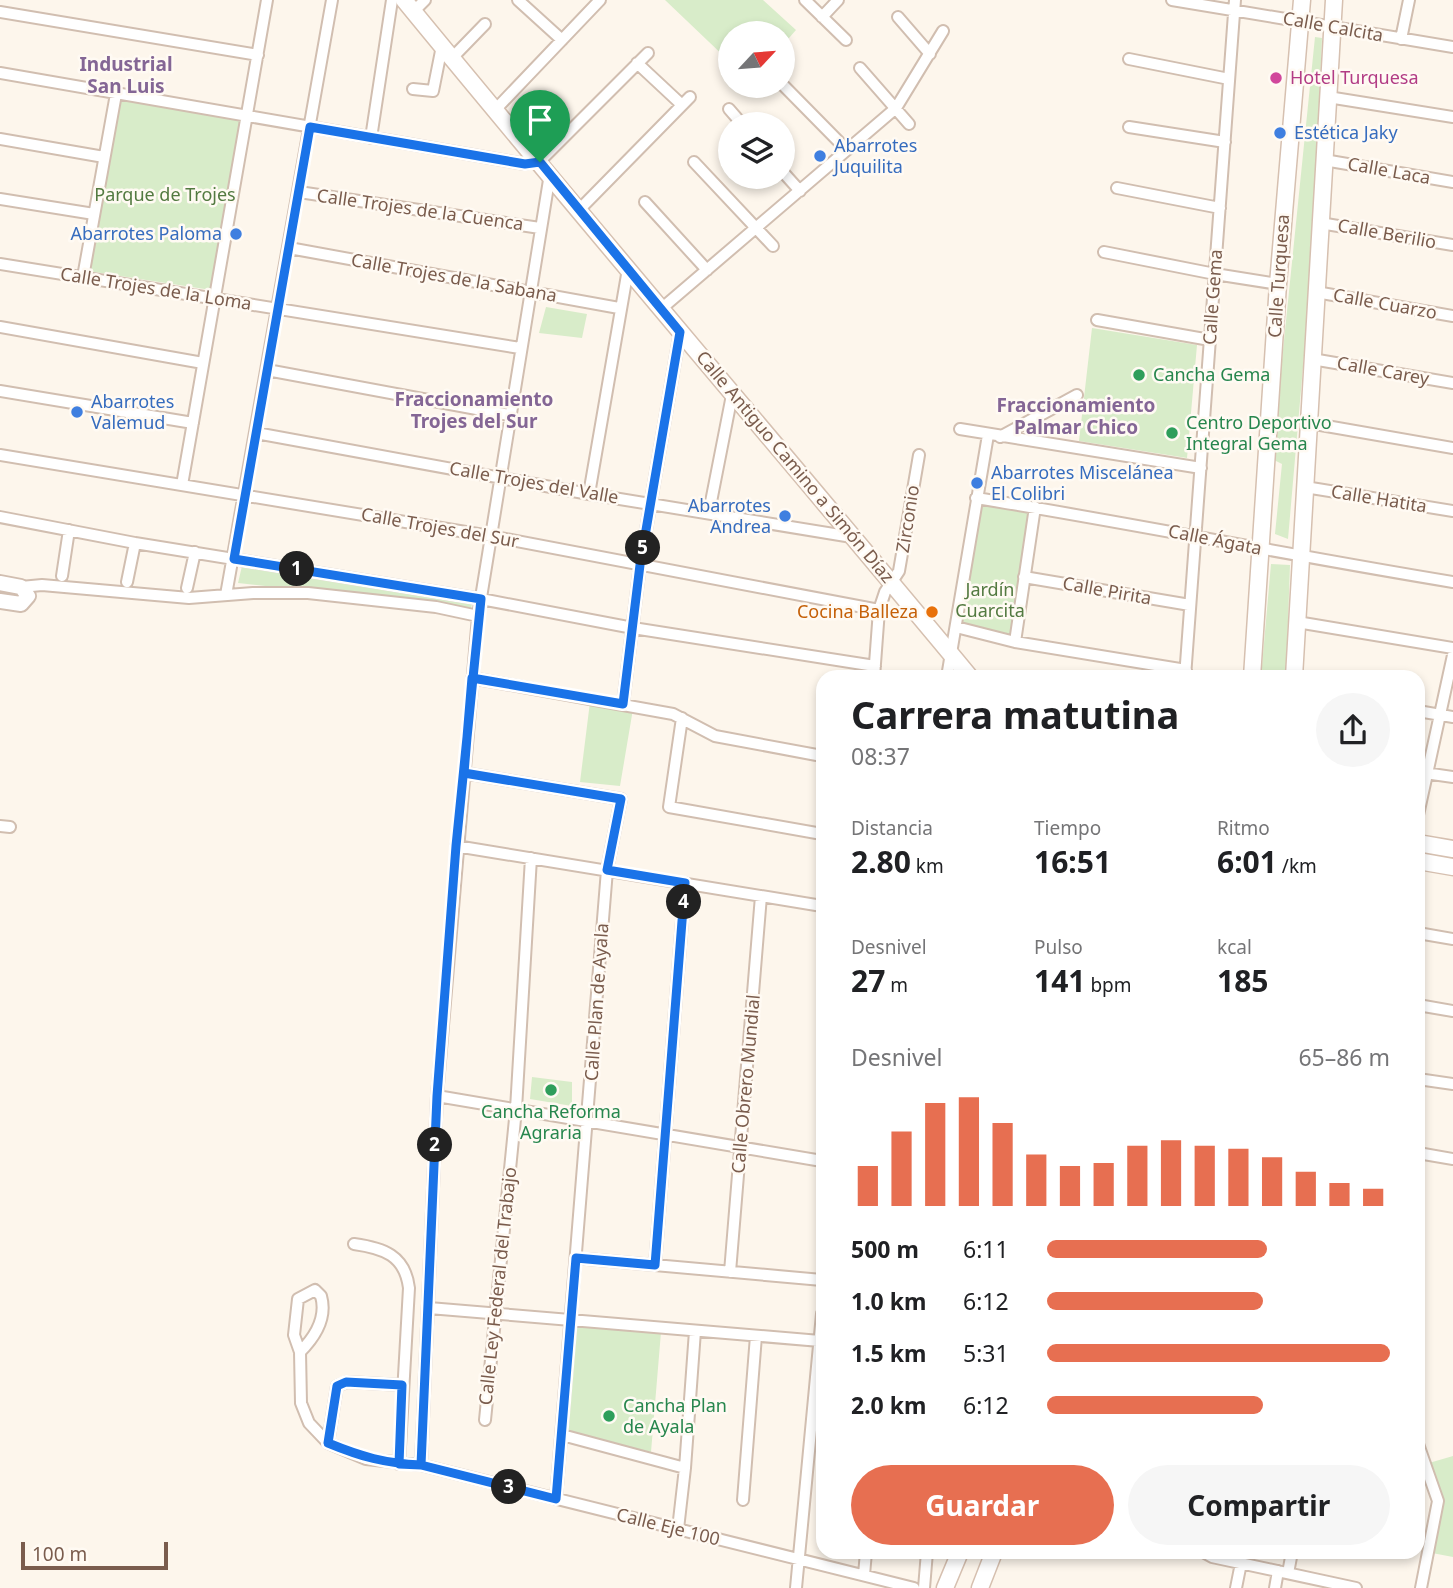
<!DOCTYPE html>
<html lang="es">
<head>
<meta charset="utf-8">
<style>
	body { margin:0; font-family:"Noto Sans",sans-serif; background:#f6f6f6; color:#202124; height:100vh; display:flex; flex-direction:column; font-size:26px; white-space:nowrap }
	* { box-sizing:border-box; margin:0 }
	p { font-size:23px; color:#757577 }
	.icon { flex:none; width:38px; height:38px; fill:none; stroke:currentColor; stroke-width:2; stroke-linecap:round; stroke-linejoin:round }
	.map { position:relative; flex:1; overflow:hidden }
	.side { position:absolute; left:816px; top:670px; width:609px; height:889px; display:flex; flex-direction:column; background:#fff; border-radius:21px; box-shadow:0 4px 10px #0003 }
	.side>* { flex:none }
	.needle { width:46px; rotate:64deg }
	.fabs { position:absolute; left:718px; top:21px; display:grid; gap:14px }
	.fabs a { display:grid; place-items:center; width:77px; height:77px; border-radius:50%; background:#fff; box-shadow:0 4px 10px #0003; font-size:35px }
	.scale { position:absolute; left:21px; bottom:18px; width:147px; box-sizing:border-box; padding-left:7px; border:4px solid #7a5c4d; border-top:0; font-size:19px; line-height:24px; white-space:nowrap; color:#7a5c4d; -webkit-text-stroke:5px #fffaf3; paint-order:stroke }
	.pin { position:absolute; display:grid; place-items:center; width:60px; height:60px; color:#fff; margin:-72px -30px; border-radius:50% 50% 50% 0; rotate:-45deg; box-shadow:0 0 7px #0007 }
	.pin .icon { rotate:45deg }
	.km { position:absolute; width:35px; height:35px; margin:-18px; border-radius:50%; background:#222; color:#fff; font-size:19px; line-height:35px; text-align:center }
	.round { display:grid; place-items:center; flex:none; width:74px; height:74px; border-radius:37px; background:#f6f6f6 }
	.overview { display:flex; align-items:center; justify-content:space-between; height:119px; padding:0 35px }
	h1 { font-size:38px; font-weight:700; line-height:52px }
	.metrics { display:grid; grid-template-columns:repeat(3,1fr); gap:10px; height:119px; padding:7px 35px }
	.metrics div { display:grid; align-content:center }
	.metrics b { font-size:30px; font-weight:700 }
	.metrics small { font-size:19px; font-weight:400 }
	.metrics p { font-size:19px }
	.chart { height:196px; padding:14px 35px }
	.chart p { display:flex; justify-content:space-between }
	.chart svg { width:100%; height:126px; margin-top:7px; stroke:#e76f51; stroke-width:6 }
	.cta { display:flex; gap:14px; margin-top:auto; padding:14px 35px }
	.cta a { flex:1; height:80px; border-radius:42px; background:#e76f51; color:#fff; font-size:28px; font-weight:700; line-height:80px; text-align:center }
	.cta a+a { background:#f6f6f6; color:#202124 }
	ul { padding:0 35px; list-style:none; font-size:23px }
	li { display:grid; grid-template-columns:112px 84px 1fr; align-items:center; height:52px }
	li i { height:18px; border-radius:9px; background:#e76f51 }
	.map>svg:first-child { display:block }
	.green { fill:#d8ecc9 }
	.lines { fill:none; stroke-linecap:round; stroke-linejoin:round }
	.minor-casing { stroke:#d1beb0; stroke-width:14 }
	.tertiary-casing { stroke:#d1beb0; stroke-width:18 }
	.secondary-casing { stroke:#d6c0b0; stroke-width:19 }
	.minor { stroke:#fff; stroke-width:10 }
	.tertiary { stroke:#fff; stroke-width:14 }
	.secondary { stroke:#fff; stroke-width:16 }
	.route-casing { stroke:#fff; stroke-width:14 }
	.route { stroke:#1a73e8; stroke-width:9 }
	.hotel-dot { fill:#d1479c; stroke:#fffaf3; stroke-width:2.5 }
	.shop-dot { fill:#3f7fe0; stroke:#fffaf3; stroke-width:2.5 }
	.leisure-dot { fill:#2e9e5b; stroke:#fffaf3; stroke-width:2.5 }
	.food-dot { fill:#e8710a; stroke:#fffaf3; stroke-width:2.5 }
	.labels { text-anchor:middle; stroke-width:5; stroke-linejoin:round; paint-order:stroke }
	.street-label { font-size:18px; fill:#7a5c4d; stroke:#fffaf3 }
	.hotel-label { font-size:18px; fill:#b23c85; stroke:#fffaf3; text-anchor:start }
	.shop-label { font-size:18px; fill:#366cbe; stroke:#fffaf3; text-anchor:start }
	.park-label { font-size:18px; fill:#537a41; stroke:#fffaf3 }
	.leisure-label { font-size:18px; fill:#27864d; stroke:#fffaf3; text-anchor:start }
	.food-label { font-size:18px; fill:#c56008; stroke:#fffaf3; text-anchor:end }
	.neighbourhood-label { font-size:19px; font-weight:bold; fill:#846695; stroke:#fffaf3 }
</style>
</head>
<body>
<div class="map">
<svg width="1453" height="1588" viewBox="0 0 1453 1588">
	<rect width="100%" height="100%" fill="#fdf6ec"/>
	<path class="green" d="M 665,0 L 763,0 L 796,30 L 782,46 L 782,33 L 730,33 L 730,62 Z
		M 1315,37 L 1322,38 L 1312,264 L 1288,539 L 1275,534 L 1282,464 L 1274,460 L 1277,409 Z
		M 119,98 L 243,120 L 211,290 L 88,271 Z
		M 546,307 L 587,314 L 582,338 L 539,333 Z
		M 1092,328 L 1197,345 L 1187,458 L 1079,441 Z
		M 978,501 L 1032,510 L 1014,640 L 958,626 Z
		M 1271,564 L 1290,565 L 1286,677 L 1261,677 Z
		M 242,566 L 472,603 L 471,609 L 238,583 Z
		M 590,702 L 633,709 L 620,786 L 580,782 Z
		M 532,1077 L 572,1082 L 572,1106 L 530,1099 Z
		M 575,1325 L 661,1332 L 651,1452 L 566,1432 Z
		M 1453,1456 L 1453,1557 L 1432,1553 L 1443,1499 L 1429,1463 Z"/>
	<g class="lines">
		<g class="minor-casing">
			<path id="minor" d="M 518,0 L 562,40
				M 805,0 L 846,40
				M 1172,0 L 1453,47
				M 0,12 L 258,55
				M 413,12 L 425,0
				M 822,17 L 838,0
				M 898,17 L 930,54
				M 1401,39 L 1409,0
				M 452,58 L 485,24
				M 1129,59 L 1229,79
				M 637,63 L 682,105
				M 860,68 L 909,124
				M 0,73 L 525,164 L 540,161 L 648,53
				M 782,84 L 847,150
				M 413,89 L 433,91 L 442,46
				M 1328,97 L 1453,117
				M 496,109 L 600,0
				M 729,109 L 742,124
				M 1129,127 L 1225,142
				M 371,138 L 392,0
				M 0,139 L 104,157
				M 1324,160 L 1453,182
				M 694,162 L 773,246
				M 782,171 L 800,191
				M 1117,188 L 1220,208
				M 299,192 L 540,228
				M 0,199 L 94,214
				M 645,202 L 707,270
				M 579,210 L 690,97
				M 1320,223 L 1453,245
				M 289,248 L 619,308
				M 1104,252 L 1215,274 L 1278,284
				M 0,264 L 520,348
				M 83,277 L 116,94
				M 1316,292 L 1453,316
				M 661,309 L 896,108 L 943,31
				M 1097,320 L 1210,340
				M 0,327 L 203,363
				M 1312,359 L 1453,383
				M 267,370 L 509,415
				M 0,391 L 193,423
				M 1309,423 L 1453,448
				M 960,429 L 1201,468
				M 256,433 L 589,494 L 852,537
				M 1000,437 L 1077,395
				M 0,455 L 490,536 L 879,610
				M 182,485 L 267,0
				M 1305,487 L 1453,511
				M 589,494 L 628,269
				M 976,498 C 1136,524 1294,556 1453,582
				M 709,512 L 732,395
				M 0,517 L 135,543 L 481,599 L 633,628 L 875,666
				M 62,576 L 69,530
				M 1024,577 L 1190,605
				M 127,582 L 135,543
				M 21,587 L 42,585 L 189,598 L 253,593 L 308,593 L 436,607 L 478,616
				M 187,588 L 195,552
				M 226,595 L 332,0
				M 1297,622 L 1453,648
				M 956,627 L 1015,642 L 1186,670
				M 1015,642 L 1035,507
				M 874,677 L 879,610 L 885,592 L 899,571 L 919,455
				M 947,677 L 988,435
				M 1185,677 L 1235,0
				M 472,678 L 673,714 L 715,736 L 822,756
				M 623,704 L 640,565 L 680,332
				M 1418,711 L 1453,717
				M 682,718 L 669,807 L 822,834
				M 1418,772 L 1453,777
				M 464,773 L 621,799 L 607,870 L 556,1499
				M 1418,815 L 1453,655
				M 0,826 L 10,827
				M 456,846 L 822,906
				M 1418,933 L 1453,939
				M 1418,1005 L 1453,1011
				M 1418,1079 L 1453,1084
				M 437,1096 L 822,1161
				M 1418,1153 L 1453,1159
				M 354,1244 C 383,1248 405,1255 409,1288 L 399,1464
				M 576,1258 L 822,1280
				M 655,1265 L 685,883
				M 730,1272 L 761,896
				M 429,1308 L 820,1341
				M 300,1352 C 315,1337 327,1317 321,1296 L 315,1290 L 298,1299 L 294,1335 L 300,1352 L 301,1403 L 309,1423 L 328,1443 L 366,1459 L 421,1465 L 914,1588
				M 485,1420 L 516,1109 L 531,858
				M 562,1435 L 685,1468
				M 328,1443 L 337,1386 L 347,1382 L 402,1385
				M 1418,1444 L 1438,1501 L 1421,1588
				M 421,1465 L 437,1096 L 478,616 L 550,174
				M 743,1500 L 756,1336
				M 678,1529 L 685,1468 L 695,1331
				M 1203,1552 L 1212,1557 L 1356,1588
				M 1288,1573 L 1292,1552
				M 864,1575 L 866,1552
				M 796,1588 L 822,1314
				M 924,1588 L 927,1552
				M 1236,1588 L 1241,1563
				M 1275,1588 L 1278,1571"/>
		</g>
		<g class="tertiary-casing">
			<path id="tertiary" d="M 0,583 L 21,587 L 28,596 L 21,604 L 0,601"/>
		</g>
		<g class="secondary-casing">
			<path id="secondary" d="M 404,0 C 590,227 782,451 970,677
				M 1252,677 L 1278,284 L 1302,0
				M 1294,677 L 1334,0
				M 1418,843 L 1453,849
				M 1418,861 L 1453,867
				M 945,1588 L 960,1552
				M 980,1588 L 994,1552"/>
		</g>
		<use href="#minor" class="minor"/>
		<use href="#tertiary" class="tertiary"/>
		<use href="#secondary" class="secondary"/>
	</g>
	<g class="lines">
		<g class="route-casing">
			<path id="route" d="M 540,162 L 525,164 L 310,127 L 234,559 L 481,599 L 456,846 L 437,1096 L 421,1465 L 399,1464 L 402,1385 L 346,1382 L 337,1386 L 328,1443 C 362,1457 384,1463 421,1465 L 556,1499 L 576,1258 L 655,1265 L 685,883 L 607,870 L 621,799 L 464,773 L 472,678 L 623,704 L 640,565 L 680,332 L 540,162"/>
		</g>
		<use href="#route" class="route"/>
	</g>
	<circle class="hotel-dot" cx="1276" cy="78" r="7"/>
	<g class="shop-dot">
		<circle cx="1280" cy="133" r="7"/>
		<circle cx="820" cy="156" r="7"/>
		<circle cx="236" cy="234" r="7"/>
		<circle cx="77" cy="412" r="7"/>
		<circle cx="977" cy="483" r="7"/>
		<circle cx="785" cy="516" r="7"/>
	</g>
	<g class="leisure-dot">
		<circle cx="1139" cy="375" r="7"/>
		<circle cx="1172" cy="433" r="7"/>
		<circle cx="551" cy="1090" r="7"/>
		<circle cx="609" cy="1416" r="7"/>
	</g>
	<circle class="food-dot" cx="932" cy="612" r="7"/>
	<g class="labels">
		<g class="street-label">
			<text transform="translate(1333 27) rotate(10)" y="6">Calle Calcita</text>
			<text transform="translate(1389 171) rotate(10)" y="6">Calle Laca</text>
			<text transform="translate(420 210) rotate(8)" y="6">Calle Trojes de la Cuenca</text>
			<text transform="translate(1387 234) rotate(10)" y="6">Calle Berilio</text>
			<text transform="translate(1279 276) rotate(-86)" y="6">Calle Turquesa</text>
			<text transform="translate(454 278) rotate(10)" y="6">Calle Trojes de la Sabana</text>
			<text transform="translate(156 289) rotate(9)" y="6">Calle Trojes de la Loma</text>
			<text transform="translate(1213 297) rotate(-86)" y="6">Calle Gema</text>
			<text transform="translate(1385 304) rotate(10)" y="6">Calle Cuarzo</text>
			<text transform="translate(1383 371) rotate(10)" y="6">Calle Carey</text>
			<text transform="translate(795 467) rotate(50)" y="6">Calle Antiguo Camino a Simón Díaz</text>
			<text transform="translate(534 483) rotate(10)" y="6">Calle Trojes del Valle</text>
			<text transform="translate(1379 499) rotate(9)" y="6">Calle Hatita</text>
			<text transform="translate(908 519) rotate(-81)" y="6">Zirconio</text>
			<text transform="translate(440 528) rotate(10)" y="6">Calle Trojes del Sur</text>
			<text transform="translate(1215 540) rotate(11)" y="6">Calle Ágata</text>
			<text transform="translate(1107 591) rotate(10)" y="6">Calle Pirita</text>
			<text transform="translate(597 1002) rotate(-86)" y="6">Calle Plan de Ayala</text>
			<text transform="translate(746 1084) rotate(-85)" y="6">Calle Obrero Mundial</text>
			<text transform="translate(498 1286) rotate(-84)" y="6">Calle Ley Federal del Trabajo</text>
			<text transform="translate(668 1527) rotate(14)" y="6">Calle Eje 100</text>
		</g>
		<g class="hotel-label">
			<text x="1290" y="84">Hotel Turquesa</text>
		</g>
		<g class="shop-label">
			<text x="1294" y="139">Estética Jaky</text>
			<text x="834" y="152">Abarrotes<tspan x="834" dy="21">Juquilita</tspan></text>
			<text x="222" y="240" text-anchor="end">Abarrotes Paloma</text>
			<text x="91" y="408">Abarrotes<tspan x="91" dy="21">Valemud</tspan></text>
			<text x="991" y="479">Abarrotes Miscelánea<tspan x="991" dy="21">El Colibri</tspan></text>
			<text x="771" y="512" text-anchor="end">Abarrotes<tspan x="771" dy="21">Andrea</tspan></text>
		</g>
		<g class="park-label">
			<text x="165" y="201">Parque de Trojes</text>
			<text x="990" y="596">Jardín<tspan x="990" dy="21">Cuarcita</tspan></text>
		</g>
		<g class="leisure-label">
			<text x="1153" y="381">Cancha Gema</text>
			<text x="1186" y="429">Centro Deportivo<tspan x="1186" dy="21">Integral Gema</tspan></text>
			<text x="551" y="1118" text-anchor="middle">Cancha Reforma<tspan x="551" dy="21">Agraria</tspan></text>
			<text x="623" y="1412">Cancha Plan<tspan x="623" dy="21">de Ayala</tspan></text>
		</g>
		<g class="food-label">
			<text x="918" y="618">Cocina Balleza</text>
		</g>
		<g class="neighbourhood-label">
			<text x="126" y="71">Industrial<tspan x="126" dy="22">San Luis</tspan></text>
			<text x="474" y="406">Fraccionamiento<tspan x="474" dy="22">Trojes del Sur</tspan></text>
			<text x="1076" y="412">Fraccionamiento<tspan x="1076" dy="22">Palmar Chico</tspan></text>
		</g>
	</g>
</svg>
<div class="fabs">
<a><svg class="needle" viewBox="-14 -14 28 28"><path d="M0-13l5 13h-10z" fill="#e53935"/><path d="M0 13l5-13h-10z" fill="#757577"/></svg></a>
<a><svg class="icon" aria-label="layers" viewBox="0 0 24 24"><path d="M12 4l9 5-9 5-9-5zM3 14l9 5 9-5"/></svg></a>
</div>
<div class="scale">100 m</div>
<div class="pin" style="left:540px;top:162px;background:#1e9e55"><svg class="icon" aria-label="arrive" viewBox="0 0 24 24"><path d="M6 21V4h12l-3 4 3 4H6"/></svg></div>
<b class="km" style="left:297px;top:569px">1</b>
<b class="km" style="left:435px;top:1145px">2</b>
<b class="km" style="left:509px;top:1487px">3</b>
<b class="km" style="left:684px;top:902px">4</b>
<b class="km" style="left:643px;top:548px">5</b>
<section class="side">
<div class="overview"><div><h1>Carrera matutina</h1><p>08:37</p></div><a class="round"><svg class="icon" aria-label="share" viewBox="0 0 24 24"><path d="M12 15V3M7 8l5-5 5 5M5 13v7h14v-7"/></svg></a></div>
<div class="metrics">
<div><p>Distancia</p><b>2.80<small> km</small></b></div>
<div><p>Tiempo</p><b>16:51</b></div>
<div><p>Ritmo</p><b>6:01<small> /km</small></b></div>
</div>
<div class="metrics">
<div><p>Desnivel</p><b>27<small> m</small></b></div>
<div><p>Pulso</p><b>141<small> bpm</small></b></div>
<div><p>kcal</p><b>185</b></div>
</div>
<div class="chart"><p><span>Desnivel</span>65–86 m</p>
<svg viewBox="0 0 160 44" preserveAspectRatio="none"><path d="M5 44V30M15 44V18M25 44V8M35 44V6M45 44V15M55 44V26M65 44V30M75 44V29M85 44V23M95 44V21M105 44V23M115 44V24M125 44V27M135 44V32M145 44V36M155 44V38"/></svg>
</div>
<ul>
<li><b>500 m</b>6:11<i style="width:64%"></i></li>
<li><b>1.0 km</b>6:12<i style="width:63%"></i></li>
<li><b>1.5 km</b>5:31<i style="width:100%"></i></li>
<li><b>2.0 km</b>6:12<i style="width:63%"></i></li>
</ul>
<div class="cta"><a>Guardar</a><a>Compartir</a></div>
</section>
</div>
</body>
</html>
